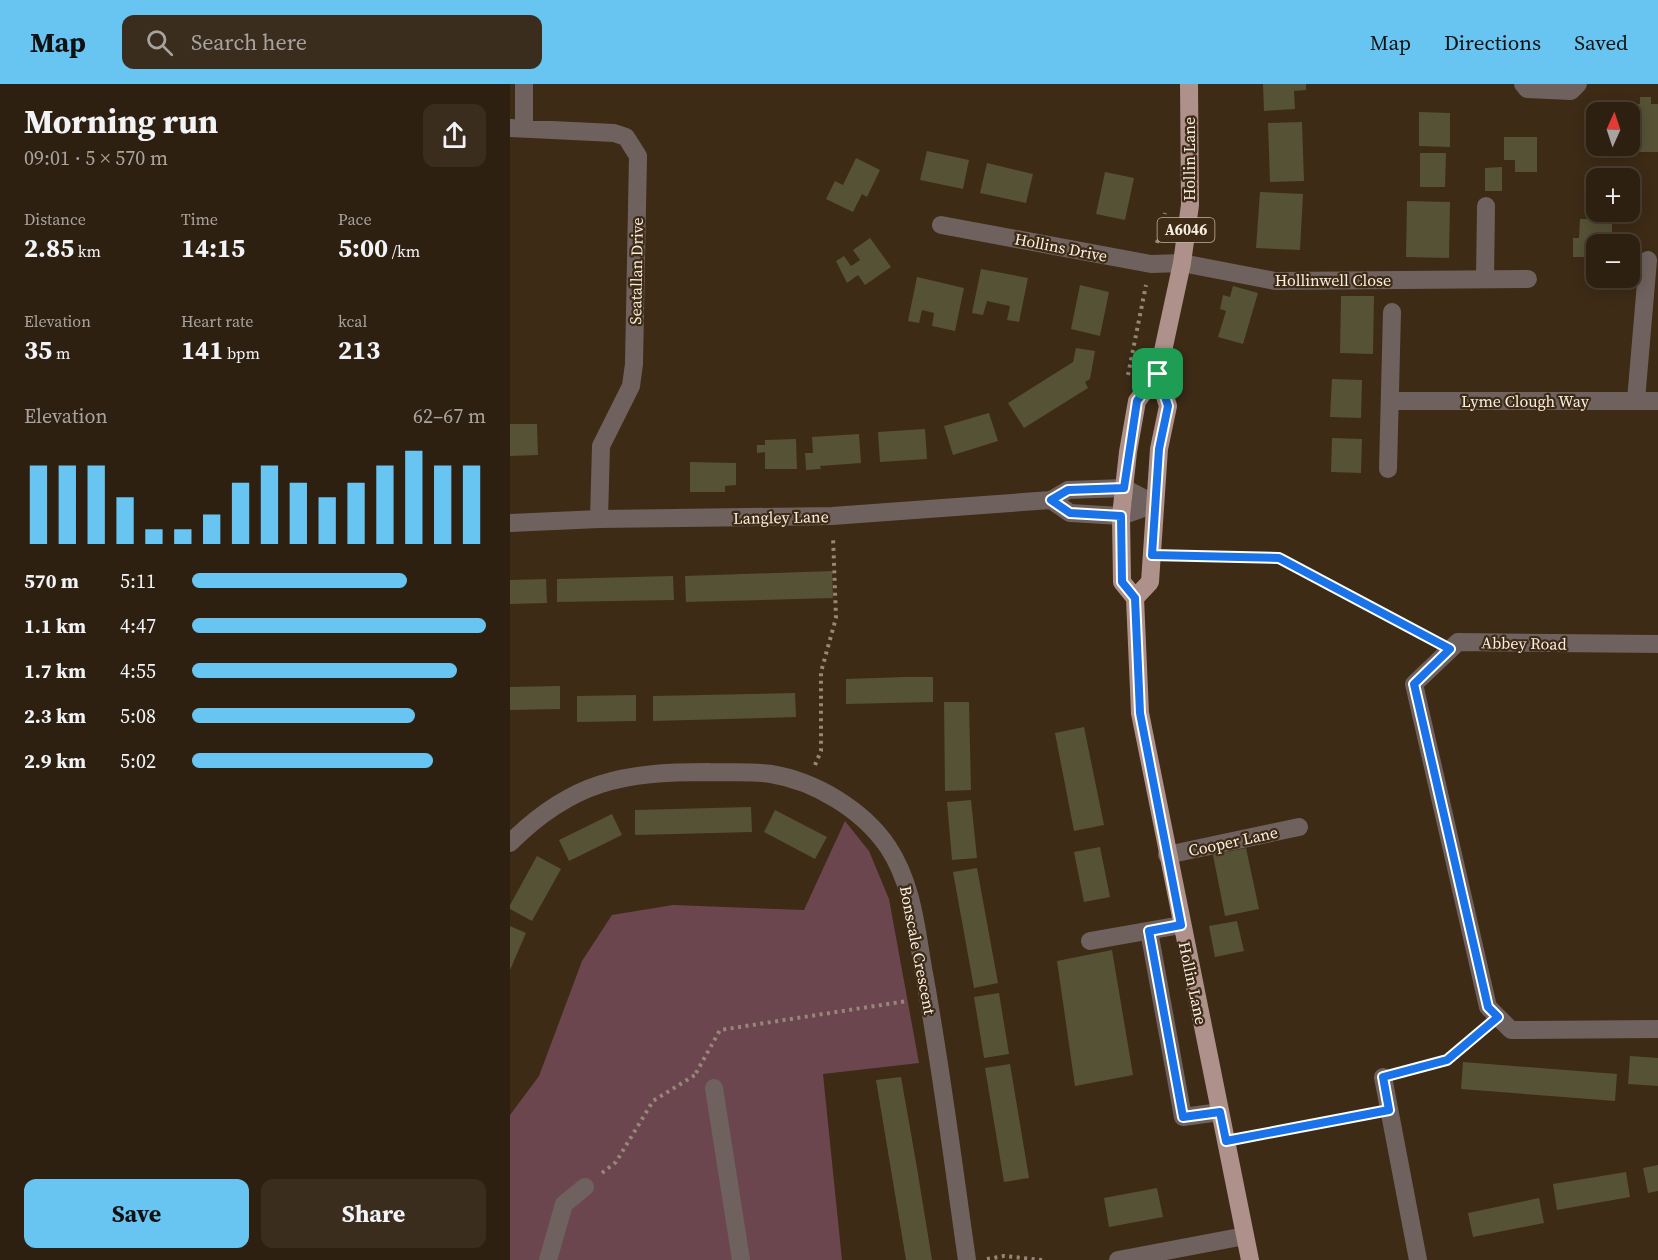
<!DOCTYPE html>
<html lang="en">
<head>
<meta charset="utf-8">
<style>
	body { margin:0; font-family:"Source Serif 4",serif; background:#3a2d1e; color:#f1f3f6; height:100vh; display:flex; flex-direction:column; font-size:22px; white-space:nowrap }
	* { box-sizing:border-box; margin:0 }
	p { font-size:20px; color:#a7a39f }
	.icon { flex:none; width:33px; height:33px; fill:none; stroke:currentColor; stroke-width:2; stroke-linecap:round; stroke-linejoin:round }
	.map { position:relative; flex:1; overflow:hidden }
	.sheet { display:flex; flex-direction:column; background:#2e2010; width:510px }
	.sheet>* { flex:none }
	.needle { width:39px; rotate:3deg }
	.controls { position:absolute; left:1076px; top:18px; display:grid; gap:12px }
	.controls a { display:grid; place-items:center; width:54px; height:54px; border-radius:12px; background:#2e2010; box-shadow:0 3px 15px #0003,0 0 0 2px #493e30; font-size:30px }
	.pin { position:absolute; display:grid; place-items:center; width:51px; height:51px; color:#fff; margin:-26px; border-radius:12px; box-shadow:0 3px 9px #0006 }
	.round { display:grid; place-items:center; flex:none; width:63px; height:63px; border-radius:12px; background:#3a2d1e }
	.headline { display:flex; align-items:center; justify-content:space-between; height:102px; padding:0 24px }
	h1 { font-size:33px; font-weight:700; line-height:45px }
	.stats { display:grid; grid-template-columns:repeat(3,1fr); gap:9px; height:102px; padding:6px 24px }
	.stats div { display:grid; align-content:center }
	.stats b { font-size:26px; font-weight:700 }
	.stats small { font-size:16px; font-weight:400 }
	.stats p { font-size:16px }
	.chart { height:168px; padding:12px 24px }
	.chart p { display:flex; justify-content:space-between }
	.chart svg { width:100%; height:108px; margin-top:6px; stroke:#68c4f0; stroke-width:6 }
	.action { display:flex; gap:12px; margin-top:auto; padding:12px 24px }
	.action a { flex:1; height:69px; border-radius:12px; background:#68c4f0; color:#111; font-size:24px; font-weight:700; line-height:69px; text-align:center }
	.action a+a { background:#3a2d1e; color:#f1f3f6 }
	ul { padding:0 24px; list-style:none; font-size:20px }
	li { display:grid; grid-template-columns:96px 72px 1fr; align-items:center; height:45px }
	li i { height:15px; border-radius:8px; background:#68c4f0 }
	header { display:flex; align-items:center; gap:36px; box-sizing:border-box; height:84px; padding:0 30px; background:#68c4f0; color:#111 }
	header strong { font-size:28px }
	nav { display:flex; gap:33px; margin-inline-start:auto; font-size:21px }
	.search { width:420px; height:54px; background:#3a2d1e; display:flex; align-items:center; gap:15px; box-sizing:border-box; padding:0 21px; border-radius:12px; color:#a7a39f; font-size:22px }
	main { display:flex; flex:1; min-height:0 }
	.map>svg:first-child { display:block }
	.green { fill:#6b464f }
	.building { fill:#565236 }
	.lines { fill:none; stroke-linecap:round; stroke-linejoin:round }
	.path { stroke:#968776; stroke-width:4; stroke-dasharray:3 4.5; stroke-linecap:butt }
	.minor { stroke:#6f615d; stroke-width:18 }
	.major { stroke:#ae918a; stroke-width:18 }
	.route-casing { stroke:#fff; stroke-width:12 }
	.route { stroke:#1a73e8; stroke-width:8 }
	.labels { text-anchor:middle; stroke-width:4.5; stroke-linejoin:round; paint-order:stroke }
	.shield { fill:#3d2b16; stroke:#c1b3a3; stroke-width:1.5 }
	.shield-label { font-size:15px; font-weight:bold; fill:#f9ede0 }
	.street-label { font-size:16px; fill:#f9ede0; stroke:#3d2b16 }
</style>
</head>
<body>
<header>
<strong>Map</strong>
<div class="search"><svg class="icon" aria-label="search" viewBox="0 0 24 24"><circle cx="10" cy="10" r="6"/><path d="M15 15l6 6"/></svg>Search here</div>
<nav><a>Map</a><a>Directions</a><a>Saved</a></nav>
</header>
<main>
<section class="sheet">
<div class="headline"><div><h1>Morning run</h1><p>09:01 · 5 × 570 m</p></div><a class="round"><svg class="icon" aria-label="share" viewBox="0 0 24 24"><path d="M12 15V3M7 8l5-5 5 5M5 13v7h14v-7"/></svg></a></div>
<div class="stats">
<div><p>Distance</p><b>2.85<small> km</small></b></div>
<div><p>Time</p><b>14:15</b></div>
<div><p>Pace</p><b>5:00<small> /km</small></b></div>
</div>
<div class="stats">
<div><p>Elevation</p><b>35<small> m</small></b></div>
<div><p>Heart rate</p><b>141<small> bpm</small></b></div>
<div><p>kcal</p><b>213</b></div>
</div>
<div class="chart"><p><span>Elevation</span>62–67 m</p>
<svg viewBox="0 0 160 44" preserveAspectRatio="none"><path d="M5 44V12M15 44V12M25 44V12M35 44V25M45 44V38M55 44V38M65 44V32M75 44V19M85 44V12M95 44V19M105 44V25M115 44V19M125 44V12M135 44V6M145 44V12M155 44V12"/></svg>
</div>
<ul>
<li><b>570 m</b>5:11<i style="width:73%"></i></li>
<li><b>1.1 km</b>4:47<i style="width:100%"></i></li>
<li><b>1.7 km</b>4:55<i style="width:90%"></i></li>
<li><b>2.3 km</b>5:08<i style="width:76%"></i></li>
<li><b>2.9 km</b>5:02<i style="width:82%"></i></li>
</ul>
<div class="action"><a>Save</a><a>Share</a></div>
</section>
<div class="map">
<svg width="1148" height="1176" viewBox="0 0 1148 1176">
	<rect width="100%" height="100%" fill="#3d2b16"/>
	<path class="green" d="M 335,737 L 359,767 L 379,815 L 409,979 L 313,990 L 332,1176 L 0,1176 L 0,1031 L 29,992 L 72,877 L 102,831 L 163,821 L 294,826 Z"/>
	<path class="building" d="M 753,0 L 796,0 L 796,6 L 784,7 L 785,25 L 754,27 Z
		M 1130,13 L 1141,13 L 1141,20 L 1148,20 L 1148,68 L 1117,68 L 1119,28 L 1116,28 L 1116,20 L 1130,20 Z
		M 909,28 L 940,29 L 940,63 L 909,62 Z
		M 792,38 L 794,97 L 760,98 L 758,39 Z
		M 994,53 L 1027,53 L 1027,88 L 1005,88 L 1005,76 L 994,76 Z
		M 417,67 L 459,76 L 453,105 L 410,96 Z
		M 910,69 L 936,69 L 935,103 L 910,103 Z
		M 346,74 L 370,86 L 357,113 L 352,110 L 343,128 L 316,115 L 325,97 L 333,101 Z
		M 477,79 L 523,90 L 516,119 L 470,109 Z
		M 992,83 L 992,107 L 975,107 L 975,84 Z
		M 595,88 L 624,94 L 615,136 L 586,130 Z
		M 750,108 L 793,110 L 790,166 L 746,164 Z
		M 897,117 L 940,118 L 939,174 L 896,173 Z
		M 1070,135 L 1102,135 L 1102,160 L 1086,160 L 1086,173 L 1063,173 L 1063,154 L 1069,154 Z
		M 360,154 L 381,183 L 355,201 L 348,191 L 337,199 L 326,177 L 334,172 L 341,182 L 350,176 L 343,166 Z
		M 471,185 L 518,194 L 509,238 L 497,236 L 500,222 L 477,217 L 473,231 L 462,229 Z
		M 407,193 L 454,204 L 445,247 L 422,242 L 424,229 L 412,226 L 409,239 L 398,237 Z
		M 570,201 L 599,208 L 590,252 L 561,245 Z
		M 723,202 L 748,209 L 733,260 L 708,253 L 716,227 L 710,225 L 713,211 L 720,213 Z
		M 831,212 L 864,212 L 863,270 L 830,269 Z
		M 566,264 L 585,267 L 580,295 L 575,298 L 578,304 L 514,344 L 498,319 L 563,278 Z
		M 822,295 L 852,296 L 851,334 L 820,333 Z
		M 479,329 L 488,357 L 443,371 L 434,342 Z
		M 0,340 L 27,340 L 28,371 L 0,372 Z
		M 415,345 L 417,375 L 370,378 L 368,348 Z
		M 349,350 L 351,379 L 310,382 L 311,385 L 296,386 L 295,369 L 303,369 L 302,353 Z
		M 822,354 L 852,355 L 851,389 L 821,388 Z
		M 286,355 L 287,385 L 255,385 L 255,368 L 247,369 L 247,361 L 255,361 L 255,356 Z
		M 180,378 L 226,379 L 226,401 L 215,402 L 215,408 L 180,408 Z
		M 322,487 L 323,514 L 176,518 L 175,492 Z
		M 163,492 L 164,516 L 47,518 L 47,495 Z
		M 36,495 L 37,519 L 0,520 L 0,496 Z
		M 394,593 L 423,593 L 423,618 L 336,620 L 336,595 Z
		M 50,602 L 50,625 L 0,626 L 0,603 Z
		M 285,609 L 286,633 L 143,637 L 143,612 Z
		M 126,611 L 126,637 L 67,638 L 67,612 Z
		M 434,618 L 459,618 L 461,706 L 435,707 Z
		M 574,643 L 594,741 L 564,747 L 545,649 Z
		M 461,716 L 467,774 L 442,776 L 437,718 Z
		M 241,723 L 242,748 L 125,751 L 125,726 Z
		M 265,726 L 317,753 L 305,775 L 254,748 Z
		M 102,730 L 112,751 L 59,777 L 49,756 Z
		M 590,763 L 600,813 L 574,818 L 564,768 Z
		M 736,764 L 749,825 L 715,832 L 703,771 Z
		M 27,772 L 51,785 L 22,837 L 0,825 L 0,821 Z
		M 467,784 L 488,899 L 464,904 L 443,788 Z
		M 727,837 L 734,867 L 705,873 L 699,842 Z
		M 0,842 L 16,849 L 0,886 Z
		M 602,866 L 623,991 L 565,1002 L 547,877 Z
		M 489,909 L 499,970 L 474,974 L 464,913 Z
		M 1120,972 L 1148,974 L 1148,1002 L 1118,1000 Z
		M 953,978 L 1107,990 L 1105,1017 L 951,1005 Z
		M 500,980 L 519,1094 L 494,1098 L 475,984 Z
		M 391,993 L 406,1078 L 422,1176 L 396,1176 L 366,996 Z
		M 1148,1081 L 1148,1107 L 1138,1109 L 1133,1084 Z
		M 1116,1088 L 1120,1113 L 1047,1126 L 1043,1100 Z
		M 647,1104 L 653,1133 L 599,1143 L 594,1114 Z
		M 1029,1114 L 1034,1139 L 963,1153 L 958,1129 Z"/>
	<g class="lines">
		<path class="path" d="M 647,159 L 655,129
			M 618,291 L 636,201
			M 663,471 L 769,474 L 921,555
			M 305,681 L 311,667 L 311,588 L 326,534 L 323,452
			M 894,988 L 937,976 L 973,946
			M 186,989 L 210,946 L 397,917
			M 737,1053 L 860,1029
			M 92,1089 L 106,1078 L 143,1017 L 185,991
			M 477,1175 L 494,1172 L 532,1176"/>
		<path class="minor" d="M 1013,0 L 1017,5 L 1061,7 L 1068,0
			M 0,44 L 104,49 L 116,53 L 128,72 L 124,280 L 121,302 L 91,362 L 89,435
			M 14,44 L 14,0
			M 431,141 L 641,180 L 672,179 L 765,197 L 1018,195
			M 975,195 L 976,122
			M 1126,316 L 1138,176
			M 882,317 L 1148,317
			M 878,385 L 882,228
			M 614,404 L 645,420 L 611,432 L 560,429 L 541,416 L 558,406 Z
			M 0,439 L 89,435 L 322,432 L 541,416
			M 1148,560 L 948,558 L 904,600 L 978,923 L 1001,946 L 1148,945
			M 0,759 C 62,697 113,688 198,688 C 218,689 241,687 261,690 C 305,697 353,726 378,763 C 402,799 406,843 413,884 C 431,981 443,1079 457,1176
			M 657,771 L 789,743
			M 639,847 L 673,1033 L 710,1028
			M 580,857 L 671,841
			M 873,993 L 908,1176
			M 204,1004 L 231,1176
			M 38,1176 L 54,1120 L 75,1103
			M 608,1176 L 735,1152"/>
		<path class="major" d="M 679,0 L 680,121 L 672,179 L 648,290 L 627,317 L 618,368 L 611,432 L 612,498 L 625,514 L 630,629 L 740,1176
			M 625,514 L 640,498 L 649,365 L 658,322 L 648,290"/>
	</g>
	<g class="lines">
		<g class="route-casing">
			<path id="route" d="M 648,290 L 658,322 L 649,365 L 642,471 L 769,474 L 940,565 L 904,600 L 978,923 L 988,933 L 937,976 L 873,993 L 879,1026 L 716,1057 L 710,1028 L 673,1033 L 639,847 L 671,841 L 630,629 L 625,514 L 612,498 L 611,432 L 560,429 L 541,416 L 558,406 L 614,404 L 627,317 Z"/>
		</g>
		<use href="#route" class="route"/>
	</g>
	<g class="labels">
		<rect class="shield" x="647.5" y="134" width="57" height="24" rx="4.5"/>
		<g class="shield-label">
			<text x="676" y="151">A6046</text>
		</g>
		<g class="street-label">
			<text transform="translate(679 75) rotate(-90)" y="6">Hollin Lane</text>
			<text transform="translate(551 163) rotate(11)" y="6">Hollins Drive</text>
			<text transform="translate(126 187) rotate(-89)" y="6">Seatallan Drive</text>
			<text x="823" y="202">Hollinwell Close</text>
			<text x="1015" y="323">Lyme Clough Way</text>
			<text transform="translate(271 433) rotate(-1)" y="6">Langley Lane</text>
			<text transform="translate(1014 559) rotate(1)" y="6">Abbey Road</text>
			<text transform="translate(723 757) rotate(-12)" y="6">Cooper Lane</text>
			<text transform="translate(408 866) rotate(79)" y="6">Bonscale Crescent</text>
			<text transform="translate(683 899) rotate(78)" y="6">Hollin Lane</text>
		</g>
	</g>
</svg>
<div class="controls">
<a><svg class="needle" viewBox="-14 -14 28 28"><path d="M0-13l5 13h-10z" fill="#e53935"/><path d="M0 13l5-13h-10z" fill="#a7a39f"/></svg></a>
<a>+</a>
<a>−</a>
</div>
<div class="pin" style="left:648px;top:290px;background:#1e9e55"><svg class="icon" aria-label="arrive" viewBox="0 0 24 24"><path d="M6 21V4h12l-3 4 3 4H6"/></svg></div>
</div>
</main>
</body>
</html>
